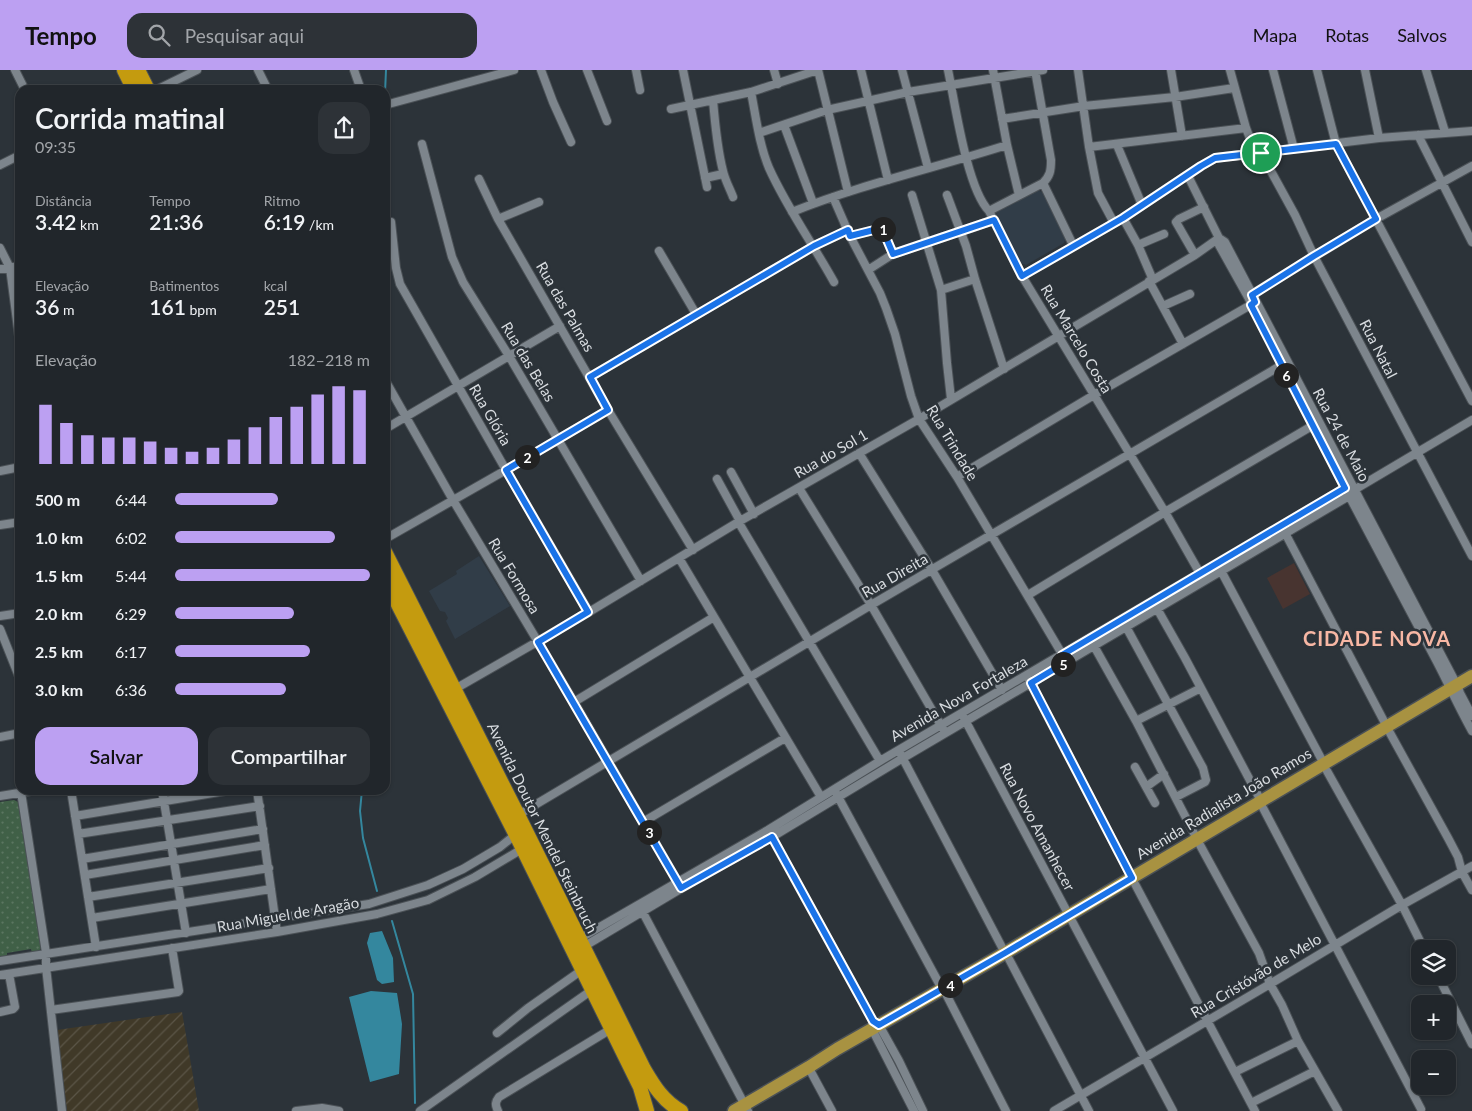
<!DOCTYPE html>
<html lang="pt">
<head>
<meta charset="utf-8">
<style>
	body { margin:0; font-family:Lato,sans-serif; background:#2d3237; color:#f1f3f6; height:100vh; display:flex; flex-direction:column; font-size:19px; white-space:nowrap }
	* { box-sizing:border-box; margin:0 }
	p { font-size:16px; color:#a2a5a9 }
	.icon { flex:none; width:28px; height:28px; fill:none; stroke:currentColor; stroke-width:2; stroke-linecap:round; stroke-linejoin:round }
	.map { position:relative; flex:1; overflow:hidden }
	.drawer { position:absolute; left:15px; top:15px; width:375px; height:710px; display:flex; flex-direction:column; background:#21262b; border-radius:15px; box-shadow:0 1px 4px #0004,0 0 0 1px #3e4347 }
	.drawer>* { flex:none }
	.tools { position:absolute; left:1411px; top:870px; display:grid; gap:10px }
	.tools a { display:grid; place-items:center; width:45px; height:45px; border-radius:10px; background:#21262b; box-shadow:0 1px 4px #0004,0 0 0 1px #3e4347; font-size:25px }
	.pin { position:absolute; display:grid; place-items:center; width:42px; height:42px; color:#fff; margin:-21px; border:2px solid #fff; border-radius:50%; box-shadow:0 1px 5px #0007 }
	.km { position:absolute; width:25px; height:25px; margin:-12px; border-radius:50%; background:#222; color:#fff; font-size:14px; line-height:25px; text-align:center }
	.round { display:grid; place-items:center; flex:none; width:52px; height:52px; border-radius:15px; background:#2d3237 }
	.overview { display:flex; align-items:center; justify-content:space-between; height:85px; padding:0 20px }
	h1 { font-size:28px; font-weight:600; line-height:38px }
	.stats { display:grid; grid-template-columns:repeat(3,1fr); gap:8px; height:85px; padding:5px 20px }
	.stats div { display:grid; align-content:center }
	.stats b { font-size:21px; font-weight:600 }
	.stats small { font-size:14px; font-weight:400 }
	.stats p { font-size:14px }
	.chart { height:140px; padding:10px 20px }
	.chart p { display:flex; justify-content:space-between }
	.chart svg { width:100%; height:90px; margin-top:5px; stroke:#bca0f2; stroke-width:6 }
	.cta { display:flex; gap:10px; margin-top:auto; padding:10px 20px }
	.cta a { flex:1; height:58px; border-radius:15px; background:#bca0f2; color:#111; font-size:20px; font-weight:600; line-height:58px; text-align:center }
	.cta a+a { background:#2d3237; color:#f1f3f6 }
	ul { padding:0 20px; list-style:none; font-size:16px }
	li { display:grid; grid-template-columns:80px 60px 1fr; align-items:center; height:38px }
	li i { height:12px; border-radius:6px; background:#bca0f2 }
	header { display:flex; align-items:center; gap:30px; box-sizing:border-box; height:70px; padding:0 25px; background:#bca0f2; color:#111 }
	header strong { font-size:24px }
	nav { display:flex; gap:28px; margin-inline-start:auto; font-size:18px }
	.search { width:350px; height:45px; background:#2d3237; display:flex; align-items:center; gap:12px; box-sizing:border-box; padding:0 18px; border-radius:15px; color:#a2a5a9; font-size:19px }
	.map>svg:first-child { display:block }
	.built { fill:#313d48 }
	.industrial { fill:url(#industrial-furrows) }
	.medical { fill:#483430 }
	.park { fill:url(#park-dots) }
	.water { fill:#34879e }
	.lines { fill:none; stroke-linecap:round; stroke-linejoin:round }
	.stream { stroke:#34879e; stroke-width:2 }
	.street-casing { stroke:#4b5156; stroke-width:10 }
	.primary-casing { stroke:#4b5156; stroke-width:15 }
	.highway-casing { stroke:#4b5156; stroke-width:16 }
	.street { stroke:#7d858c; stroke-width:8 }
	.primary { stroke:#a89241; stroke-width:12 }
	.highway { stroke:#c49b0f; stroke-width:14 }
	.route-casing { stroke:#fff; stroke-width:10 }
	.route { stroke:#1a73e8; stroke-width:6 }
	.labels { text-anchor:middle; stroke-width:5; stroke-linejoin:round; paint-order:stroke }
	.street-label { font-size:15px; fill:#d8dce0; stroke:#2c3339 }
	.district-label { font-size:20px; font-weight:bold; letter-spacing:1px; fill:#f7b7a4; stroke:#2c3339 }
</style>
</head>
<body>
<header>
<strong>Tempo</strong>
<div class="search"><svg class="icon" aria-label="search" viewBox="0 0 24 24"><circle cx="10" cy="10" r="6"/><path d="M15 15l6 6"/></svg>Pesquisar aqui</div>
<nav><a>Mapa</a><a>Rotas</a><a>Salvos</a></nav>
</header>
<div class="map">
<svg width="1472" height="1041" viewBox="0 0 1472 1041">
	<defs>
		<pattern id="industrial-furrows" width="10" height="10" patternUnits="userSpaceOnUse" patternTransform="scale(1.25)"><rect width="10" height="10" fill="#403928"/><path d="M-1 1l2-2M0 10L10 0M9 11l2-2" fill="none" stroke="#5b5547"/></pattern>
		<pattern id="park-dots" width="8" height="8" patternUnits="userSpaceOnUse" patternTransform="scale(1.25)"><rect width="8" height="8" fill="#406047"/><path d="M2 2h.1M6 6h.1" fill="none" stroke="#5b7661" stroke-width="1.8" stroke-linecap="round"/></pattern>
	</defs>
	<rect width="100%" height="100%" fill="#2c3339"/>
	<path class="built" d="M 1037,120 L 1042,122 L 1066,167 L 1064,173 L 1026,195 L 1021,193 L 996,144 L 997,139 Z
		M 479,486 L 510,536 L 455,569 L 446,551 L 448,548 L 445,542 L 440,541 L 429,521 L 457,504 L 456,501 Z"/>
	<path class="industrial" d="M 182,942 L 199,1041 L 67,1041 L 57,960 Z"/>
	<path class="medical" d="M 1294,493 L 1310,524 L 1283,539 L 1267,508 Z"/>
	<path class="park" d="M 14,730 L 18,732 L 41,878 L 38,882 L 32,883 L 31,879 L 7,883 L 7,887 L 0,887 L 0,732 Z"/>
	<path class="water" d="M 382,861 L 393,888 L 394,912 L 382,914 L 377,910 L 367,873 L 370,863 Z
		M 371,921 L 397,923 L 402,954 L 399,1004 L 370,1012 L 349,927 Z"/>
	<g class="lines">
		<path class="stream" d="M 385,23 L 386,0
			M 385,48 L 386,80 L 385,85
			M 385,131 L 389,147 L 389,151
			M 385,191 L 385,201
			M 362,720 L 360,741 L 363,768 L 377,821
			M 392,851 L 413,924 L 415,1033"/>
		<g class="street-casing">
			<path id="street" d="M 15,0 L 25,20
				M 258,0 L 268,20
				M 354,0 L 361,20
				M 541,0 L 553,32 L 571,72
				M 587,0 L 607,51
				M 636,0 L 640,20
				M 683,0 L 707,117
				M 774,0 L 778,14
				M 818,0 L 848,122
				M 861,0 L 888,110
				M 902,0 L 928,98
				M 948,0 C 955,33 967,119 989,141 L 1022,206 L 1165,442 L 1202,507
				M 993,0 L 1007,75 L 1019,125
				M 1035,0 L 1051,90 C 1051,101 1050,106 1043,113 L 1073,175
				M 1078,0 L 1089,77 L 1098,123 L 1114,153
				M 1171,0 L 1182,66
				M 1230,0 L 1246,58 L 1256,84
				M 1273,0 L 1294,79
				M 1317,0 L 1336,74 L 1472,331
				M 1365,0 L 1379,68
				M 1426,0 L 1445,62
				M 156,20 L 197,0
				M 751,22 C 756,47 759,74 769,98 C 787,138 813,174 834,212
				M 713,30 C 715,54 717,78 723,101 C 725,110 730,119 733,127
				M 385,35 L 514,0
				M 671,39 L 751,22 L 818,0
				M 1002,49 L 1084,36 L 1175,27 L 1234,18
				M 784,55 L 813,133
				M 759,63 L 827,40 L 908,22 L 1043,0
				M 1418,65 L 1472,172
				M 422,74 L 452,187 L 463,212 L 509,286 L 641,511
				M 1117,75 L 1142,135
				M 1089,77 L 1246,58
				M 1261,83 L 1295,145 L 1314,186 L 1472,486
				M 0,95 L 20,85
				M 1188,106 L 1219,168 L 1219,175 L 1248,227 L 1345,418 L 1437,592 C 1449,615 1459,638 1472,661
				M 705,108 L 723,104
				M 479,109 L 498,149 L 608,340 L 693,480
				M 912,125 L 941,220 L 947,293 L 951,329
				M 947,125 L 966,176 L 975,209 L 1004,299
				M 833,127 L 850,166 L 880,223 L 886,238 L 895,264 L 911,326 L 919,349 L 957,407 L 1065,589
				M 989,141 L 1043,113
				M 792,142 C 862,114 935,98 1007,75
				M 1123,148 L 1138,175 L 1153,210
				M 498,149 L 539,132
				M 391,152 L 396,198 L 400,214 L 506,400 L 589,542
				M 850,166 L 882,158 L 893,184
				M 1219,168 L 1225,172 L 1457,615 L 1460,623 L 1472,646
				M 1138,175 L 1164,164
				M 0,178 L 10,198 L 20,274
				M 659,181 L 696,244
				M 1195,185 L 1176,152 L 1179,149 L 1204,137
				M 0,199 L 20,196
				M 868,200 L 893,184 L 994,150
				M 1022,206 L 1123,148 L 1201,96 L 1215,88 L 1379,68 L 1472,61
				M 1149,211 L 1183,274
				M 941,220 L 975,209
				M 1249,226 L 1376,149 L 1472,96
				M 1163,236 L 1190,224
				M 590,307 L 814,176 L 848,160
				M 385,310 L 453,430 L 574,632 L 680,816
				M 385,359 L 560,256
				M 859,383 L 932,500 L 1002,620
				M 0,401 L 20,397
				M 731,402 L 754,444
				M 957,407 L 1094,325 L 1254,233
				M 717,409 L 740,451
				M 799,418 L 871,535 L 943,659
				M 739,453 L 880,691
				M 0,455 L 20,452
				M 1283,459 L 1387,657
				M 385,469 L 506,400 L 608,340
				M 679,488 L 821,727
				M 1219,497 L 1324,694
				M 1028,525 L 1165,442 L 1317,353
				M 1155,535 L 1185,588 L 1261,731
				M 0,546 L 20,543
				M 1124,553 L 1203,698 L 1206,710 L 1205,712 L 1176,727
				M 0,559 L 20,609
				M 1094,576 L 1136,651 L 1200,775 L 1259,883 L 1270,914 L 1282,935 L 1298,971 L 1338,1041
				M 1029,610 L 1132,808
				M 455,619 L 589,542 L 740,451 L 919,349 L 1195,185 L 1219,168
				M 574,632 L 714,547
				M 964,648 L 1173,1041
				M 1136,651 L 1201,618
				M 1390,663 L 1448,768 L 1458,787 L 1462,802 L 1472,820
				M 0,667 L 20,663
				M 900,683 L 1005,883
				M 1135,697 L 1155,733
				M 1327,701 L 1402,835 L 1424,879
				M 1146,717 L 1164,704
				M 71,720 L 96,877
				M 162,720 L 186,863
				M 257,720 L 277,862
				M 21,722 L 46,883 L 46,897 L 62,1041
				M 836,723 L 942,919
				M 0,726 L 37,720
				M 1263,738 L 1421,1039
				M 518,745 L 871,535 L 1287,292
				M 75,746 L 231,720
				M 643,752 L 785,668
				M 78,764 L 260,736
				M 770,764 L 873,951 L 879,955 L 899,991 L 923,1041
				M 82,789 L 263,759
				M 85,805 L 265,775
				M 1135,814 L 1255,1041
				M 88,827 L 269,798
				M 640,837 L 748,1041
				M 92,848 L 271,819
				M 579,869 L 768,760 L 880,691 L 1345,418 L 1354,420
				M 583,877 L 687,815 L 772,767 L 903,688 L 1349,426 L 1354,420 L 1472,350
				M 1009,889 L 1089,1041
				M 0,891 L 369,834 L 428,815 L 463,799 L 500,777 L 515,765
				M 0,905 L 277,862 L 377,844 L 428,830 L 475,807 L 522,779
				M 1438,906 L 1472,974
				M 946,924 L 1006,1041
				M 51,940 L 178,922 L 179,921 L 172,878
				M 0,942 L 13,939 L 15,937 L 9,904
				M 872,955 L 872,959 L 914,1041
				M 497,963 L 528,938 L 582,900
				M 811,1002 L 832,1041
				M 1235,1002 L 1298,971
				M 1251,1033 L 1315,1001
				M 296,1041 L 322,1038 L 339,1041
				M 420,1041 L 592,920
				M 498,1041 C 495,1035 495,1032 499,1027 L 611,959
				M 1054,1041 L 1270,914 L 1402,835 L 1472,796"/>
		</g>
		<g class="primary-casing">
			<path id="primary" d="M 734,1041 L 809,997 L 837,979 L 1005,883 L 1472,606"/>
		</g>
		<g class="highway-casing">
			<path id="highway" d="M 124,0 L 134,20
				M 138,0 L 148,20
				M 385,482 L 518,745 L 644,999 C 654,1016 663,1031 681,1041
				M 385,509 L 519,771 L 640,1017 L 647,1041"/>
		</g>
		<use href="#street" class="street"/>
		<use href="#primary" class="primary"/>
		<use href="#highway" class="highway"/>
	</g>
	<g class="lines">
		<g class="route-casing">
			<path id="route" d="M 1336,74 L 1376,149 L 1314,186 L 1252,225 L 1255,232 L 1251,235 L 1345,418 L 1062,585 L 1066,592 L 1031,613 L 1132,808 L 1005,883 L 879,955 L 873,951 L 772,767 L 681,818 L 538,572 L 588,542 L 506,400 L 608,340 L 590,307 L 814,176 L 848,160 L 850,166 L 882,158 L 893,184 L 994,150 L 1022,206 L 1123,148 L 1201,96 L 1215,88 Z"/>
		</g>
		<use href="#route" class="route"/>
	</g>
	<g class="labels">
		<g class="street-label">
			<text transform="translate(565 237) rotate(60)" y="5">Rua das Palmas</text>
			<text transform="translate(1076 269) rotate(59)" y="5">Rua Marcelo Costa</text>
			<text transform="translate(1378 279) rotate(63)" y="5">Rua Natal</text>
			<text transform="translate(528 292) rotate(59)" y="5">Rua das Belas</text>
			<text transform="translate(490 345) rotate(60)" y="5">Rua Glória</text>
			<text transform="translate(1341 365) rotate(62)" y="5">Rua 24 de Maio</text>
			<text transform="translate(952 373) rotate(59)" y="5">Rua Trindade</text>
			<text transform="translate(831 384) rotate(-30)" y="5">Rua do Sol 1</text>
			<text transform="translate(514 506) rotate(59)" y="5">Rua Formosa</text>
			<text transform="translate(895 506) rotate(-30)" y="5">Rua Direita</text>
			<text transform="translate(959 629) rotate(-30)" y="5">Avenida Nova Fortaleza</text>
			<text transform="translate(1224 734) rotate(-31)" y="5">Avenida Radialista João Ramos</text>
			<text transform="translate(1037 757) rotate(62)" y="5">Rua Novo Amanhecer</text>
			<text transform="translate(542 758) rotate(64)" y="5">Avenida Doutor Mendel Steinbruch</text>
			<text transform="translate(288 845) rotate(-10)" y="5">Rua Miguel de Aragão</text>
			<text transform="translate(1256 906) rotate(-31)" y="5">Rua Cristóvão de Melo</text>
		</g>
		<g class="district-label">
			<text x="1377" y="576">CIDADE NOVA</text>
		</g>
	</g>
</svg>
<div class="tools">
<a><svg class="icon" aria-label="layers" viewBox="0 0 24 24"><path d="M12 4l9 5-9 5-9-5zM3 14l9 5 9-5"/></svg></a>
<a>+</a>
<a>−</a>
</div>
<div class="pin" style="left:1261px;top:83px;background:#1e9e55"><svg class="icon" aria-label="arrive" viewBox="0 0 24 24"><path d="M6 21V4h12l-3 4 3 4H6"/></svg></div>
<b class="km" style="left:883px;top:159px">1</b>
<b class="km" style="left:527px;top:387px">2</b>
<b class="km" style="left:649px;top:762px">3</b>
<b class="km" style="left:950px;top:915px">4</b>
<b class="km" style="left:1063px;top:594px">5</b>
<b class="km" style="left:1286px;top:305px">6</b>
<section class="drawer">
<div class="overview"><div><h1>Corrida matinal</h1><p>09:35</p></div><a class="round"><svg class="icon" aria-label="share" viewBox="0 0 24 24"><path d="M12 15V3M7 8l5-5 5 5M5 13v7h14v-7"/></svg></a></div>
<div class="stats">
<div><p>Distância</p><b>3.42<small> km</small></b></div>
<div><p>Tempo</p><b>21:36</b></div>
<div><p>Ritmo</p><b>6:19<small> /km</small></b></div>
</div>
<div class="stats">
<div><p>Elevação</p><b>36<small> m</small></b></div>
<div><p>Batimentos</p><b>161<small> bpm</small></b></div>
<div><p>kcal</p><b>251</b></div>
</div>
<div class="chart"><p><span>Elevação</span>182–218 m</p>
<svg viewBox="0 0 160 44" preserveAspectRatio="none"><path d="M5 44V15M15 44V24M25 44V30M35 44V31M45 44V31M55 44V33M65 44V36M75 44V38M85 44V36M95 44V32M105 44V26M115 44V21M125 44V16M135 44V10M145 44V6M155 44V8"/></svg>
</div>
<ul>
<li><b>500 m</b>6:44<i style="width:53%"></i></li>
<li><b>1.0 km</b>6:02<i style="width:82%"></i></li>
<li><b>1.5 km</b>5:44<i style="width:100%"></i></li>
<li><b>2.0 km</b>6:29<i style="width:61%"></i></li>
<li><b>2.5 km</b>6:17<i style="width:69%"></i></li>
<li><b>3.0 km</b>6:36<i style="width:57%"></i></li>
</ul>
<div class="cta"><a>Salvar</a><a>Compartilhar</a></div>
</section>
</div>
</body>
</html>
